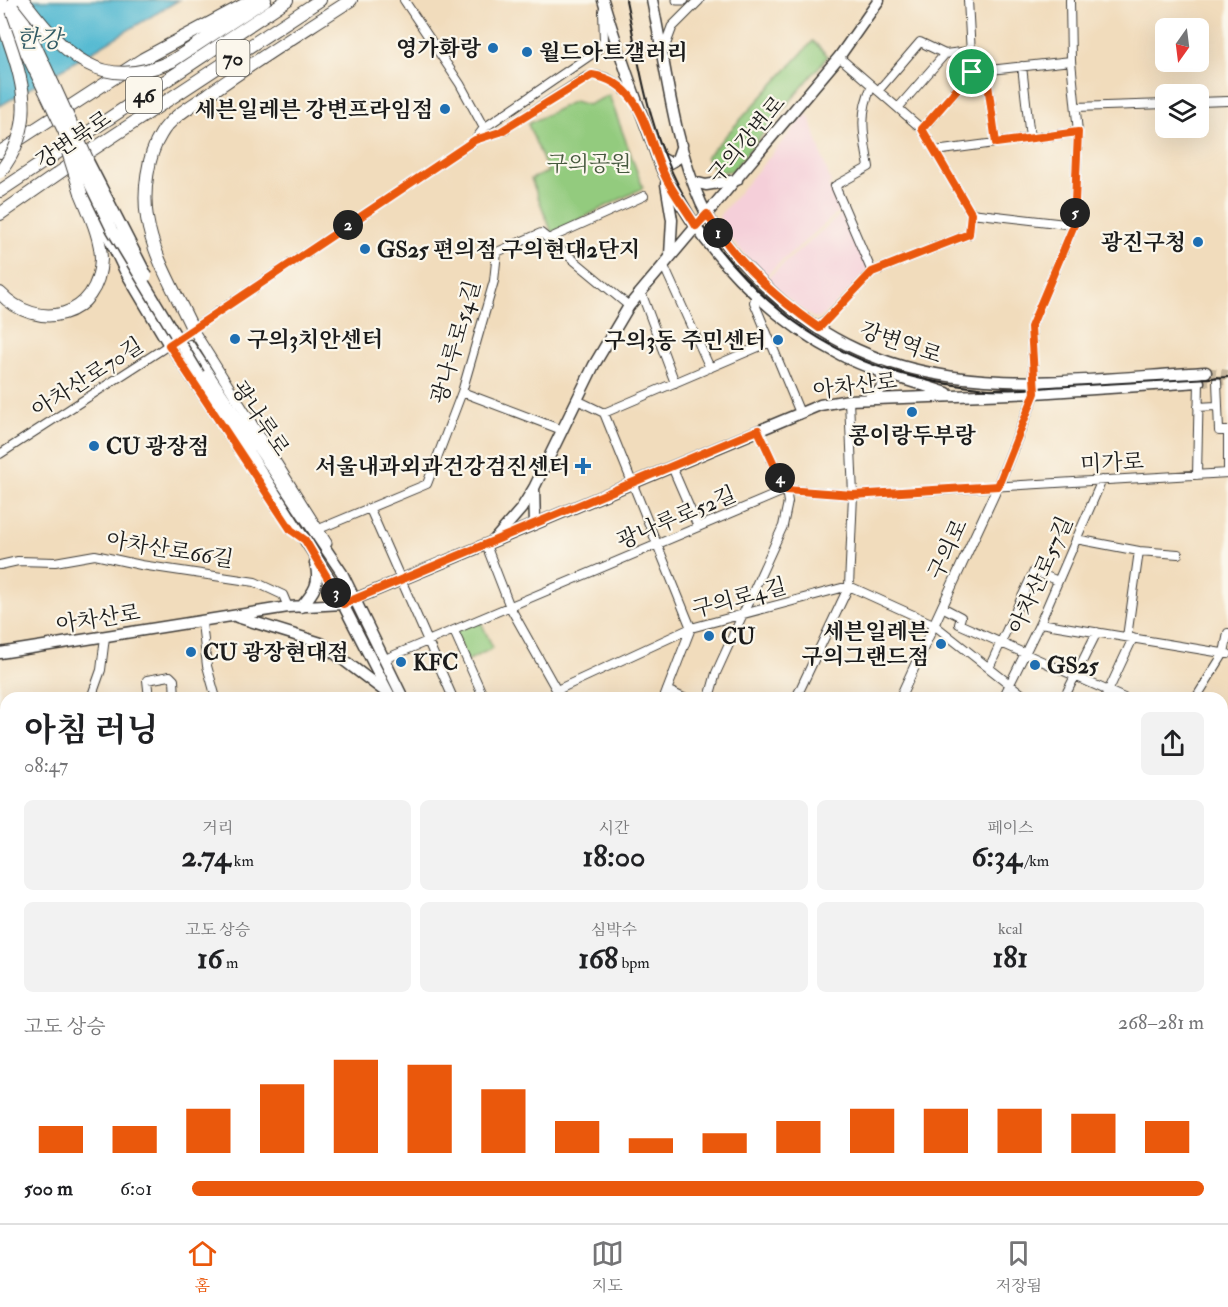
<!DOCTYPE html>
<html lang="ko">
<head>
<meta charset="utf-8">
<style>
	body { margin:0; font-family:"IM FELL Double Pica","Noto Serif KR",serif; background:#f2f2f2; color:#202124; height:100vh; display:flex; flex-direction:column; font-size:22px; white-space:nowrap }
	* { box-sizing:border-box; margin:0 }
	p { font-size:20px; color:#757577 }
	.icon { flex:none; width:33px; height:33px; fill:none; stroke:currentColor; stroke-width:2; stroke-linecap:round; stroke-linejoin:round }
	.map { position:relative; flex:1; overflow:hidden }
	.panel { position:absolute; left:0px; top:692px; width:1228px; height:532px; display:flex; flex-direction:column; background:#fff; border-radius:18px 18px 0 0; box-shadow:0 6px 24px #0002 }
	.panel>* { flex:none }
	.needle { width:39px; rotate:194deg }
	.tools { position:absolute; left:1155px; top:18px; display:grid; gap:12px }
	.tools a { display:grid; place-items:center; width:54px; height:54px; border-radius:9px; background:#fff; box-shadow:0 6px 24px #0002; font-size:30px }
	.pin { position:absolute; display:grid; place-items:center; width:51px; height:51px; color:#fff; margin:-26px; border:3px solid #fff; border-radius:50%; box-shadow:0 2px 6px #0007 }
	.km { position:absolute; width:30px; height:30px; margin:-15px; border-radius:50%; background:#222; color:#fff; font-size:16px; line-height:30px; text-align:center }
	.round { display:grid; place-items:center; flex:none; width:63px; height:63px; border-radius:9px; background:#f2f2f2 }
	.overview { display:flex; align-items:center; justify-content:space-between; height:102px; padding:0 24px }
	h1 { font-size:33px; font-weight:700; line-height:45px }
	.figures { display:grid; grid-template-columns:repeat(3,1fr); gap:9px; height:102px; padding:6px 24px }
	.figures div { display:grid; align-content:center; border-radius:9px; background:#f2f2f2; text-align:center }
	.figures b { font-size:30px; font-weight:700 }
	.figures small { font-size:16px; font-weight:400 }
	.figures p { font-size:16px }
	.chart { height:168px; padding:12px 24px }
	.chart p { display:flex; justify-content:space-between }
	.chart svg { width:100%; height:108px; margin-top:6px; stroke:#ea580c; stroke-width:6 }
	ul { padding:0 24px; list-style:none; font-size:20px }
	li { display:grid; grid-template-columns:96px 72px 1fr; align-items:center; height:45px }
	li i { height:15px; border-radius:8px; background:#ea580c }
	.tabs { display:flex; justify-content:space-around; align-items:center; height:84px; border-top:2px solid #e0e0e0; background:#fff; font-size:16px; color:#757577 }
	.tabs a { display:grid; justify-items:center; gap:3px }
	.tabs .active { color:#ea580c }
	.map>svg:first-child { display:block }
	.built { fill:#f5cfd9 }
	.green { fill:#93cb7e; stroke:#58744d; stroke-width:1.5 }
	.water { fill:#54bad2; stroke:#386b77; stroke-width:1.5 }
	.lines { fill:none; stroke-linecap:round; stroke-linejoin:round }
	.secondary-tunnel { stroke:#c6b69c; stroke-width:10; stroke-dasharray:10 5; stroke-linecap:butt }
	.minor-casing { stroke:#3c3934; stroke-width:10 }
	.tertiary-casing { stroke:#3c3934; stroke-width:11 }
	.secondary-casing { stroke:#3c3934; stroke-width:13 }
	.primary-casing { stroke:#3c3934; stroke-width:14 }
	.trunk-casing { stroke:#3c3934; stroke-width:14 }
	.minor { stroke:#fff; stroke-width:8 }
	.tertiary { stroke:#fff; stroke-width:9 }
	.secondary { stroke:#fff; stroke-width:10 }
	.primary { stroke:#fff; stroke-width:12 }
	.trunk { stroke:#fff; stroke-width:12 }
	.rail { stroke:#1c1c1c; stroke-width:2 }
	.secondary-bridge-casing { stroke:#3c3934; stroke-width:13; stroke-linecap:butt }
	.primary-bridge-casing { stroke:#3c3934; stroke-width:14; stroke-linecap:butt }
	.trunk-bridge-casing { stroke:#3c3934; stroke-width:14; stroke-linecap:butt }
	.secondary-bridge { stroke:#fff; stroke-width:10 }
	.primary-bridge { stroke:#fff; stroke-width:12 }
	.trunk-bridge { stroke:#fff; stroke-width:12 }
	.route-casing { stroke:#fff; stroke-width:12 }
	.route { stroke:#ea580c; stroke-width:8 }
	.poi-dot { fill:#1f6fb2; stroke:#fbf7ec; stroke-width:2 }
	.labels { text-anchor:middle; stroke-width:4.5; stroke-linejoin:round; paint-order:stroke }
	.shield { fill:#fbf7ec; stroke:#5f5e5a; stroke-width:1.5 }
	.shield-label { font-size:21px; font-weight:bold; fill:#1c1c1c }
	.poi-label { font-size:22px; font-weight:bold; fill:#1c1c1c; stroke:#fbf7ec; text-anchor:start }
	.street-label { font-size:22px; fill:#1c1c1c; stroke:#fbf7ec }
	.park-label { font-size:22px; fill:#46593e; stroke:#fbf7ec }
	.water-label { font-size:24px; font-style:italic; fill:#325b65; stroke:#fbf7ec }
</style>
</head>
<body>
<div class="map">
<svg width="1228" height="1223" viewBox="0 0 1228 1223">
	<rect width="100%" height="100%" fill="#fbf7ec"/>
	<filter id="ink" filterUnits="userSpaceOnUse"><feTurbulence type="fractalNoise" baseFrequency=".0167" numOctaves="2"/><feDisplacementMap in="SourceGraphic" scale="12" xChannelSelector="R" yChannelSelector="G"/><feConvolveMatrix kernelMatrix="1 2 1 2 8 2 1 2 1" color-interpolation-filters="sRGB"/></filter>
	<filter id="wash" filterUnits="userSpaceOnUse"><feTurbulence type="fractalNoise" baseFrequency=".008" numOctaves="4" result="noise"/><feDisplacementMap in="SourceGraphic" scale="24" xChannelSelector="R" yChannelSelector="G"/><feGaussianBlur stdDeviation="1.35" result="paint"/><feColorMatrix in="noise" values="0 0 0 0 0 0 0 0 0 0 0 0 0 0 0 0 0 1.4 0 .05"/><feComposite in="paint" operator="in"/></filter>
	<g filter="url(#wash)">
		<rect width="100%" height="100%" fill="#f1dcbc"/>
		<path class="built" d="M 806,114 L 810,119 L 831,183 L 828,185 L 841,210 L 764,277 L 727,234 L 719,216 Z
			M 841,214 L 869,266 L 868,273 L 820,318 L 812,317 L 765,280 Z
			M 0,841 L 6,842 L 6,994 L 0,991 Z"/>
		<path class="green" d="M 813,41 L 828,56 L 732,171 L 716,172 L 706,157 Z
			M 609,95 L 643,188 L 552,233 L 531,179 L 548,172 L 528,124 L 574,101 L 588,105 Z
			M 480,620 L 493,648 L 467,661 L 454,631 Z
			M 131,1218 L 245,1218 L 247,1223 L 125,1223 Z"/>
		<path class="water" d="M 0,0 L 179,0 L 0,106 Z"/>
	</g>
	<g filter="url(#ink)">
		<g class="lines">
			<path class="secondary-tunnel" d="M 1206,372 L 1228,375
				M 1199,382 L 1228,380"/>
			<g class="minor-casing">
				<path id="minor" d="M 404,0 L 460,84 L 484,128
					M 839,57 L 922,129 L 971,213 L 1074,225
					M 1022,66 L 1030,138
					M 986,70 L 996,143
					M 972,72 L 1071,61
					M 872,86 C 858,113 864,138 869,167 L 835,186 L 872,272
					M 878,91 L 920,42 L 945,54 L 970,51
					M 1198,102 L 1228,101
					M 1076,107 L 1166,104
					M 898,108 L 945,54
					M 922,129 L 972,72 L 968,0
					M 475,140 L 484,128 L 598,50 L 604,41 L 603,11
					M 935,151 L 1078,132
					M 548,239 L 644,196
					M 663,264 L 710,368
					M 641,292 L 675,383
					M 756,295 L 754,302 L 800,413
					M 818,328 L 872,272 L 969,234 L 971,213
					M 1034,381 L 1031,327 L 1074,225 L 1078,132 L 1071,61 L 1070,0
					M 1217,381 L 1219,431 L 1228,431 L 1228,473
					M 462,392 L 562,430
					M 577,400 L 604,413 L 691,628 L 664,698
					M 1198,407 L 1216,406
					M 604,413 L 770,342
					M 0,454 L 161,350 L 475,140 L 500,132 L 586,77 C 607,70 622,89 636,101
					M 672,467 L 698,527
					M 1197,475 L 1199,382
					M 370,509 L 453,698
					M 319,529 L 427,484 L 462,392 L 494,281 L 497,252 L 541,233 L 629,306
					M 1076,539 L 1139,551 L 1178,554
					M 486,545 L 510,607 L 561,698
					M 0,565 L 18,561 L 55,562 L 95,555 L 141,565 L 255,582 L 283,595 L 288,607
					M 942,607 L 961,617 L 959,624 L 1124,698
					M 202,623 L 207,666 L 216,698
					M 1040,623 L 1228,654
					M 454,631 L 484,698
					M 1127,637 L 1139,551
					M 385,659 L 786,490 L 853,495 L 1228,473
					M 989,668 L 1034,571 L 1058,581
					M 557,690 L 691,628 L 849,586 L 933,624 L 1027,698
					M 667,690 L 684,698
					M 91,698 L 101,670 L 105,637
					M 149,698 L 147,680 L 170,676 L 174,680 L 175,698
					M 709,698 L 716,673 L 783,526 L 788,502 L 786,490 L 758,430
					M 796,698 L 849,586 L 853,495 L 849,400
					M 1003,698 L 1040,623 L 1102,480
					M 1064,698 L 1097,632
					M 1105,698 L 1133,638
					M 1196,698 L 1224,653 L 1228,633
					M 0,742 L 6,742
					M 1222,779 L 1228,770
					M 0,836 L 6,836
					M 1222,846 L 1228,850
					M 1222,916 L 1228,907
					M 1222,933 L 1228,937
					M 1222,1053 L 1228,1045
					M 1222,1072 L 1228,1075
					M 1222,1143 L 1228,1146
					M 0,1208 L 6,1157
					M 889,1218 L 905,1223
					M 1212,1218 L 1221,1223
					M 609,1223 L 610,1218
					M 820,1223 L 821,1218"/>
			</g>
			<g class="tertiary-casing">
				<path id="tertiary" d="M 677,0 L 684,0
					M 663,51 L 672,27 L 699,0
					M 192,328 L 327,543
					M 169,345 L 292,530 L 302,537
					M 900,698 L 998,486 L 1035,393 L 1034,381
					M 0,997 L 6,999"/>
			</g>
			<g class="secondary-casing">
				<path id="secondary" d="M 603,0 C 616,44 631,86 647,129 C 653,144 657,161 665,176 C 703,250 766,316 841,355 C 874,372 912,381 947,393
					M 652,0 C 666,67 673,140 701,203 C 717,238 743,265 771,291 C 896,410 1050,381 1206,372
					M 658,156 L 670,163 L 677,159 L 682,145
					M 694,182 L 706,185 L 737,180
					M 666,184 L 672,220 L 670,255
					M 87,192 L 125,271 L 169,345
					M 189,345 L 342,573 L 403,698
					M 199,374 L 331,581 L 391,698
					M 870,397 C 883,391 884,385 881,371
					M 534,488 L 535,524
					M 495,539 L 521,509 L 534,488 L 594,365 L 629,306 L 839,57 L 879,0
					M 301,607 C 314,592 321,583 315,563
					M 237,617 L 321,643 L 387,693
					M 0,653 L 288,607 L 343,604 L 820,405 L 849,400 L 1035,393 L 1199,382
					M 991,1218 L 1006,1223
					M 1017,1218 L 1032,1223"/>
			</g>
			<g class="primary-casing">
				<path id="primary" d="M 1,0 L 44,89
					M 14,0 L 53,84
					M 1222,1197 L 1228,1188
					M 3,1221 L 4,1223
					M 1207,1223 L 1210,1218"/>
			</g>
			<g class="trunk-casing">
				<path id="trunk" d="M 172,61 L 265,0
					M 0,152 L 143,59 L 253,0
					M 0,191 L 287,0
					M 0,214 L 89,152 L 320,0
					M 0,293 C 38,333 99,318 101,259 C 101,237 89,213 81,193
					M 192,328 C 176,293 153,257 147,218 C 143,193 147,156 161,134 C 170,118 191,106 206,96 C 253,62 302,32 351,0"/>
			</g>
			<use href="#minor" class="minor"/>
			<use href="#tertiary" class="tertiary"/>
			<use href="#secondary" class="secondary"/>
			<use href="#primary" class="primary"/>
			<use href="#trunk" class="trunk"/>
			<path class="rail" d="M 626,0 C 637,52 645,109 666,158 C 701,245 777,325 864,361 C 900,376 940,384 979,388 C 1008,392 1040,387 1069,386 C 1122,383 1175,380 1228,377"/>
			<g class="secondary-bridge-casing">
				<path id="secondary-bridge" d="M 87,159 L 147,276
					M 79,162 L 112,230 L 199,374"/>
			</g>
			<g class="primary-bridge-casing">
				<path id="primary-bridge" d="M 53,84 L 87,159
					M 44,89 L 79,162"/>
			</g>
			<g class="trunk-bridge-casing">
				<path id="trunk-bridge" d="M 23,0 C 64,53 99,94 172,61
					M 0,15 C 19,71 42,119 0,172
					M 68,152 L 81,193"/>
			</g>
			<use href="#secondary-bridge" class="secondary-bridge"/>
			<use href="#primary-bridge" class="primary-bridge"/>
			<use href="#trunk-bridge" class="trunk-bridge"/>
		</g>
	</g>
	<g class="lines" filter="url(#ink)">
		<g class="route-casing">
			<path id="route" d="M 986,70 L 996,143 L 1078,132 L 1074,225 L 1031,327 L 1035,393 L 998,486 L 853,495 L 786,490 L 758,430 L 343,604 L 305,540 L 291,530 L 169,345 L 475,140 L 500,132 L 592,75 C 643,83 646,135 664,174 C 672,192 686,209 696,226 L 707,214 C 735,261 774,297 819,328 L 872,272 L 969,234 L 971,213 L 922,129 L 972,72 Z"/>
		</g>
		<use href="#route" class="route"/>
	</g>
	<g class="poi-dot">
		<circle cx="493" cy="48" r="6"/>
		<circle cx="527" cy="52" r="6"/>
		<circle cx="445" cy="109" r="6"/>
		<circle cx="1198" cy="242" r="6"/>
		<circle cx="365" cy="249" r="6"/>
		<circle cx="235" cy="339" r="6"/>
		<circle cx="778" cy="340" r="6"/>
		<circle cx="912" cy="412" r="6"/>
		<circle cx="94" cy="446" r="6"/>
		<path d="M580 457h6v6h6v6h-6v6h-6v-6h-6v-6h6z"/>
		<circle cx="709" cy="636" r="6"/>
		<circle cx="941" cy="644" r="6"/>
		<circle cx="191" cy="652" r="6"/>
		<circle cx="401" cy="662" r="6"/>
		<circle cx="1035" cy="665" r="6"/>
	</g>
	<g class="labels">
		<g class="shield">
			<rect x="216.5" y="40" width="33" height="36" rx="4.5"/>
			<rect x="126" y="77" width="36" height="36" rx="4.5"/>
		</g>
		<g class="shield-label">
			<text x="233" y="65">70</text>
			<text x="144" y="102">46</text>
		</g>
		<g class="poi-label">
			<text x="481" y="56" text-anchor="end">영가화랑</text>
			<text x="539" y="60">월드아트갤러리</text>
			<text x="433" y="117" text-anchor="end">세븐일레븐 강변프라임점</text>
			<text x="1186" y="250" text-anchor="end">광진구청</text>
			<text x="377" y="257">GS25 편의점 구의현대2단지</text>
			<text x="247" y="347">구의3치안센터</text>
			<text x="766" y="348" text-anchor="end">구의3동 주민센터</text>
			<text x="912" y="443" text-anchor="middle">콩이랑두부랑</text>
			<text x="106" y="454">CU 광장점</text>
			<text x="570" y="474" text-anchor="end">서울내과외과건강검진센터</text>
			<text x="929" y="639" text-anchor="end">세븐일레븐<tspan x="929" dy="25">구의그랜드점</tspan></text>
			<text x="721" y="644">CU</text>
			<text x="203" y="660">CU 광장현대점</text>
			<text x="413" y="670">KFC</text>
			<text x="1047" y="673">GS25</text>
		</g>
		<g class="street-label">
			<text transform="translate(73 139) rotate(-34)" y="8">강변북로</text>
			<text transform="translate(746 139) rotate(-50)" y="8">구의강변로</text>
			<text transform="translate(455 342) rotate(-74)" y="8">광나루로54길</text>
			<text transform="translate(901 342) rotate(19)" y="8">강변역로</text>
			<text transform="translate(87 377) rotate(-33)" y="8">아차산로70길</text>
			<text transform="translate(855 385) rotate(-7)" y="8">아차산로</text>
			<text transform="translate(261 418) rotate(56)" y="8">광나루로</text>
			<text transform="translate(1112 462) rotate(-3)" y="8">미가로</text>
			<text transform="translate(676 517) rotate(-23)" y="8">광나루로52길</text>
			<text transform="translate(170 549) rotate(9)" y="8">아차산로66길</text>
			<text transform="translate(947 549) rotate(-65)" y="8">구의로</text>
			<text transform="translate(1040 575) rotate(-66)" y="8">아차산로57길</text>
			<text transform="translate(739 597) rotate(-15)" y="8">구의로4길</text>
			<text transform="translate(98 618) rotate(-9)" y="8">아차산로</text>
		</g>
		<g class="park-label">
			<text x="589" y="171">구의공원</text>
		</g>
		<g class="water-label">
			<text x="39" y="47">한강</text>
		</g>
	</g>
</svg>
<div class="tools">
<a><svg class="needle" viewBox="-14 -14 28 28"><path d="M0-13l5 13h-10z" fill="#e53935"/><path d="M0 13l5-13h-10z" fill="#757577"/></svg></a>
<a><svg class="icon" aria-label="layers" viewBox="0 0 24 24"><path d="M12 4l9 5-9 5-9-5zM3 14l9 5 9-5"/></svg></a>
</div>
<div class="pin" style="left:972px;top:72px;background:#1e9e55"><svg class="icon" aria-label="arrive" viewBox="0 0 24 24"><path d="M6 21V4h12l-3 4 3 4H6"/></svg></div>
<b class="km" style="left:718px;top:233px">1</b>
<b class="km" style="left:348px;top:225px">2</b>
<b class="km" style="left:336px;top:593px">3</b>
<b class="km" style="left:780px;top:478px">4</b>
<b class="km" style="left:1075px;top:213px">5</b>
<section class="panel">
<div class="overview"><div><h1>아침 러닝</h1><p>08:47</p></div><a class="round"><svg class="icon" aria-label="share" viewBox="0 0 24 24"><path d="M12 15V3M7 8l5-5 5 5M5 13v7h14v-7"/></svg></a></div>
<div class="figures">
<div><p>거리</p><b>2.74<small> km</small></b></div>
<div><p>시간</p><b>18:00</b></div>
<div><p>페이스</p><b>6:34<small> /km</small></b></div>
</div>
<div class="figures">
<div><p>고도 상승</p><b>16<small> m</small></b></div>
<div><p>심박수</p><b>168<small> bpm</small></b></div>
<div><p>kcal</p><b>181</b></div>
</div>
<div class="chart"><p><span>고도 상승</span>268–281 m</p>
<svg viewBox="0 0 160 44" preserveAspectRatio="none"><path d="M5 44V33M15 44V33M25 44V26M35 44V16M45 44V6M55 44V8M65 44V18M75 44V31M85 44V38M95 44V36M105 44V31M115 44V26M125 44V26M135 44V26M145 44V28M155 44V31"/></svg>
</div>
<ul>
<li><b>500 m</b>6:01<i style="width:100%"></i></li>
</ul>
</section>
</div>
<nav class="tabs">
<a class="active"><svg class="icon" aria-label="home" viewBox="0 0 24 24"><path d="M3 11l9-7 9 7M6 9v11h12V9"/></svg>홈</a>
<a><svg class="icon" aria-label="map" viewBox="0 0 24 24"><path d="M3 6l6-2 6 2 6-2v14l-6 2-6-2-6 2zM9 4v14M15 6v14"/></svg>지도</a>
<a><svg class="icon" aria-label="saved" viewBox="0 0 24 24"><path d="M7 4h10v16l-5-4-5 4z"/></svg>저장됨</a>
</nav>
</body>
</html>
